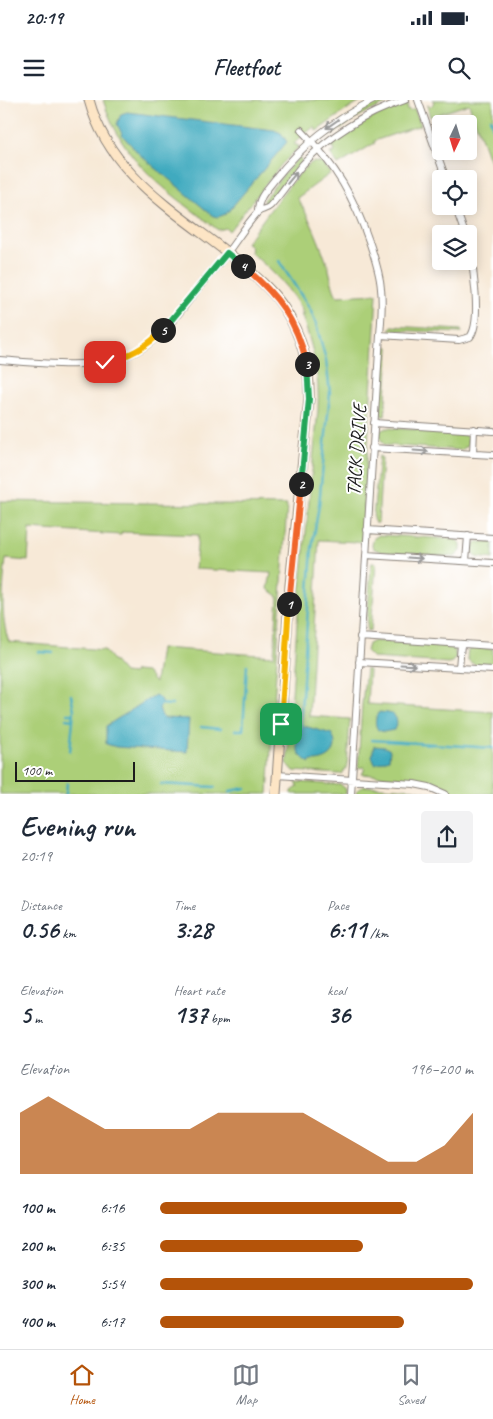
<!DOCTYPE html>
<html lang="en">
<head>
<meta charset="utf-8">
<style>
	body { margin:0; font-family:Caveat,sans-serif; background:#f2f2f3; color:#1f2937; height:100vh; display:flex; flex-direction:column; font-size:19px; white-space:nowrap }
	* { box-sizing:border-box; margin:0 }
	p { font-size:16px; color:#747a83 }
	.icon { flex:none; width:28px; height:28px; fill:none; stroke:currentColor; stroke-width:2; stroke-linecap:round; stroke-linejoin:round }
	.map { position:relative; height:694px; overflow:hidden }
	.drawer { display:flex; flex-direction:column; background:#fff; flex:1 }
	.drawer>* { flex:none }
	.needle { width:32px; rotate:184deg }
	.buttons { position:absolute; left:432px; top:15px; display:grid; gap:10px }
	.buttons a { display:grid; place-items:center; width:45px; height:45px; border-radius:5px; background:#fff; box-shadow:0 2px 12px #0003; font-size:25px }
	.scale { position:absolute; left:15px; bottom:12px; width:120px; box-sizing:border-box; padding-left:5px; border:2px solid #1c1c1c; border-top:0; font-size:14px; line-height:18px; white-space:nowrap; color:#1c1c1c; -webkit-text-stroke:4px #fff; paint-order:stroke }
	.pin { position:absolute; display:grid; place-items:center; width:42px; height:42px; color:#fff; margin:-21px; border-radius:10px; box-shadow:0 2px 8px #0006 }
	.km { position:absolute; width:25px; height:25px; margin:-12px; border-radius:50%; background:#222; color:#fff; font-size:14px; line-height:25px; text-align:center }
	.round { display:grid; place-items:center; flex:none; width:52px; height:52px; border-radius:5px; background:#f2f2f3 }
	.overview { display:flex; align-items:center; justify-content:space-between; height:85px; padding:0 20px }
	h1 { font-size:28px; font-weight:700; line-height:38px }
	.metrics { display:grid; grid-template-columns:repeat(3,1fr); gap:8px; height:85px; padding:5px 20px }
	.metrics div { display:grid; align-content:center }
	.metrics b { font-size:25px; font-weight:700 }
	.metrics small { font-size:14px; font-weight:400 }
	.metrics p { font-size:14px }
	.chart { height:140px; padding:10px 20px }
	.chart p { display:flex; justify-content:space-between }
	.chart svg { width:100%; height:90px; margin-top:5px; fill:#b45309; opacity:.7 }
	ul { padding:0 20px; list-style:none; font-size:16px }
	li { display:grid; grid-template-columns:80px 60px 1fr; align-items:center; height:38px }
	li i { height:12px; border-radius:6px; background:#b45309 }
	.status { display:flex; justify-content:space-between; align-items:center; height:35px; padding:0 25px; background:#fff; direction:ltr }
	.status svg { height:14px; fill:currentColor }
	header { display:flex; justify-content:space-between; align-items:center; height:65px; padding:0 20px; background:#fff; font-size:22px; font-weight:700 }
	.tab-bar { display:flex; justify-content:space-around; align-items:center; height:70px; border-top:1px solid #e0e1e3; background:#fff; font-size:14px; color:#747a83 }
	.tab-bar a { display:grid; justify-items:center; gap:2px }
	.tab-bar .current { color:#b45309 }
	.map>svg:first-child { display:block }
	.green { fill:#accf78; stroke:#64764a; fill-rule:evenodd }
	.water { fill:#3faabf; stroke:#2e636e }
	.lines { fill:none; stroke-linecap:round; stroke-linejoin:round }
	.stream { stroke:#3faabf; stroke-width:2.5 }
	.minor-casing { stroke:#8a827a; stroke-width:8 }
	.secondary-casing { stroke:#8a827a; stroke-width:11 }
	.minor { stroke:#fff; stroke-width:6 }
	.secondary { stroke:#fde5c5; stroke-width:9 }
	.oneway { stroke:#999 }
	.split-1-casing { stroke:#fff; stroke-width:10 }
	.split-2-casing { stroke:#fff; stroke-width:10 }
	.split-3-casing { stroke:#fff; stroke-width:10 }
	.split-4-casing { stroke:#fff; stroke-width:10 }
	.split-5-casing { stroke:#fff; stroke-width:10 }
	.split-6-casing { stroke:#fff; stroke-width:10 }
	.split-1 { stroke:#f5b400; stroke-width:6 }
	.split-2 { stroke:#f0652b; stroke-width:6 }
	.split-3 { stroke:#22a559; stroke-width:6 }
	.split-4 { stroke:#f0652b; stroke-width:6 }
	.split-5 { stroke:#22a559; stroke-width:6 }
	.split-6 { stroke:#f5b400; stroke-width:6 }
	.labels { text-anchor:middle; stroke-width:4; stroke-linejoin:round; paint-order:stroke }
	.street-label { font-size:20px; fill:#1c1c1c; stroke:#fff }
</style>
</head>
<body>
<div class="status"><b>20:19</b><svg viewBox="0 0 49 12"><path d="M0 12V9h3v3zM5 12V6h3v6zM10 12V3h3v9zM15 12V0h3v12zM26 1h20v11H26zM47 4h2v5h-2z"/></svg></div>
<header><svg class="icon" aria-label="menu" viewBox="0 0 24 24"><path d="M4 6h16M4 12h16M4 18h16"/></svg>Fleetfoot<svg class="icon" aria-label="search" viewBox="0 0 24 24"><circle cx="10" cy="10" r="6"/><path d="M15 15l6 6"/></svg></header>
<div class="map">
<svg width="493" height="694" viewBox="0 0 493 694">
	<rect width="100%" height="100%" fill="#fff"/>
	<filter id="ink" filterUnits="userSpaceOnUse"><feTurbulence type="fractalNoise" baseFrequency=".02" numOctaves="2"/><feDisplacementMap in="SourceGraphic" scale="10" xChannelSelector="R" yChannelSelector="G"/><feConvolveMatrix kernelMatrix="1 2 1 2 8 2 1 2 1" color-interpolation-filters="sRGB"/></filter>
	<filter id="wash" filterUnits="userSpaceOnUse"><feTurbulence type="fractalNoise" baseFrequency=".0096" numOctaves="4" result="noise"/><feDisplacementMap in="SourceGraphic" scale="20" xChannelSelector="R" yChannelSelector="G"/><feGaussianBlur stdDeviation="1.12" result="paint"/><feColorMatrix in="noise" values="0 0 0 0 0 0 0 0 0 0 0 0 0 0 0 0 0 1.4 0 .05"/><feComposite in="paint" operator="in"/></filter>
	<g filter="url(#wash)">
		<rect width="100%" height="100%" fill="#f7e9d7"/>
		<path class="green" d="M 103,0 L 364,0 L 345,11 L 318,30 L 316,31 L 315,26 L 300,38 L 294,44 L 299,46 L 298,48 L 281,65 L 229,131 L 226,128 L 218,130 C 167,90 124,65 103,0 Z
			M 382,0 L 395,0 L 363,14 L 331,35 L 328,35 L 328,32 C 345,19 363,9 382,0 Z
			M 432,0 L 493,0 L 493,70 L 469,4 L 430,17 L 427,5 L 431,7 L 434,2 Z
			M 403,5 L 408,5 L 407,9 L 411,11 L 414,8 L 421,25 L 374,41 L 375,43 L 338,65 L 330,53 L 334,53 L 335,48 L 331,47 C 340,30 385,12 403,5 Z
			M 299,57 L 302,61 L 267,104 L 264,103 L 263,100 L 288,69 Z
			M 313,62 L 322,63 L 331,73 L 297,98 C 311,119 319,142 328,166 C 331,176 332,188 337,196 L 377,194 L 362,441 L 357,442 L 319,440 L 309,616 L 350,619 L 347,667 L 342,674 L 339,674 L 294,671 L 287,663 L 297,524 L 318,310 C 320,277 313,245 301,214 L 304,215 C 292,190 273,171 251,153 L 250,145 L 246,143 C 258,127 298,69 313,62 Z
			M 392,226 L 461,230 L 462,233 L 392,230 L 390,230 Z
			M 385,246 L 389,247 L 385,316 L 382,316 L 380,313 Z
			M 386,328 L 460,332 L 468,337 L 468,345 L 463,349 L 460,350 L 385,345 L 379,337 L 380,331 Z
			M 379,356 L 382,358 L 378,423 L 375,423 L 373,419 Z
			M 0,401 L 287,405 L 268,694 L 0,694 ZM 30,429 L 121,435 L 122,432 L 198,435 L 195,469 L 271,473 L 268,489 L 278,496 L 274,556 L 160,548 L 155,583 L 146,572 L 134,571 L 133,574 L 124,573 L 104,550 L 9,542 C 0,518 3,485 6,459 L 28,461 Z
			M 379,435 L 455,439 L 461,444 L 461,451 L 455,457 L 381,452 L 373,448 L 372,445 L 374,438 Z
			M 478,442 L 493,442 L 493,459 L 476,457 L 473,451 L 473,447 Z
			M 372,463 L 376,463 L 371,530 L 368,531 L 367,526 L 371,466 Z
			M 374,541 L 450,546 L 454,549 L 456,557 L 452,562 L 448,563 L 373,558 L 366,551 L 368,544 Z
			M 475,547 L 493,549 L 493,566 C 482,565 463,567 468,551 Z
			M 366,569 L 369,570 L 367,604 L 493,612 L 493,694 L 456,694 L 443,687 L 424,680 L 362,674 L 365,669 L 364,667 L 358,668 L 362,604 Z
			M 296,682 L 341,685 L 346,689 L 346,694 L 292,694 L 292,691 L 298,687 Z
			M 364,686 L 414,689 L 433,694 L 356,694 L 357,690 Z"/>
		<path class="water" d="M 127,12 L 274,30 L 281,33 L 287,42 L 226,114 L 218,117 L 213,116 L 140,55 L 123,36 L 117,24 L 121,14 Z
			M 155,595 C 162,599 163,603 159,609 L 163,618 L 189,619 L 187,652 L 116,647 L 106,644 L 106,626 Z
			M 379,612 C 387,613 396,612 397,622 L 394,630 L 384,632 L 378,630 C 374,624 375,618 379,612 Z
			M 304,626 L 332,634 C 341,652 328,662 310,661 L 310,663 C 297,656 293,645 300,628 Z
			M 374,646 L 385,647 L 390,650 L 389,659 L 375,664 L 372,656 Z"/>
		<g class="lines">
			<path class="stream" d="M 490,18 L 493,28
				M 279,161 L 310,209 L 316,224 L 326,260 L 330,293 L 319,405 L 312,448 L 301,611 L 301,623 L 303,630
				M 39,552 L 53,553
				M 158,604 L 172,605
				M 67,614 L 74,614
				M 66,619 L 73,620
				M 201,627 L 221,629
				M 235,630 L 243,630 L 247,565
				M 372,640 L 493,648
				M 70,651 L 74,610 L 71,595
				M 161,684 L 215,687
				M 230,691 L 246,688
				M 66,694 L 67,683"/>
		</g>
	</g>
	<g filter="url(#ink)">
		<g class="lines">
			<g class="minor-casing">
				<path id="minor" d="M 418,0 L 446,79
					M 301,30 C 336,66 354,97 370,144 C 375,159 380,173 381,189 C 383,204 381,220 380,235 L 351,694
					M 455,106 L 465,134
					M 258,111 C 258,97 267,90 275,79 C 302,45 335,19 374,0
					M 380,235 L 459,240 L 470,237 C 482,222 473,165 469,146
					M 0,260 C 39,263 91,270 128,255 C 161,243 182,208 203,182 C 211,172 220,163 227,153 C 237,140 246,125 257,113 C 260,109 266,110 270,106 C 282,93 291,78 303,64 C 330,35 367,13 405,0
					M 374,323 L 493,331
					M 372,348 L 493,355
					M 473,354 L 474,329
					M 367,430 L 493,438
					M 366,455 L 493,463
					M 466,461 L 468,436
					M 360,537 L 493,546
					M 359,562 L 493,570
					M 459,568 L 461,544
					M 277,675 L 414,684 L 429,687 L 445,694"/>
			</g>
			<g class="secondary-casing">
				<path id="secondary" d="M 89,0 C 110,78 181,114 239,162 C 255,176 273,190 284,208 C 302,236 310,267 309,299 L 290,485 L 276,694"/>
			</g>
			<use href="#minor" class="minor"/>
			<use href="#secondary" class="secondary"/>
		</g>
		<defs><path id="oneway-shaft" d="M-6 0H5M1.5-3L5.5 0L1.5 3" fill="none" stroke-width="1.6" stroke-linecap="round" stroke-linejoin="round" transform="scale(1.25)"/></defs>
		<g class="oneway">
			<use href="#oneway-shaft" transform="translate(332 24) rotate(145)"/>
			<use href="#oneway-shaft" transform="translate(292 78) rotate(-50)"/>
			<use href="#oneway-shaft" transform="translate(421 351) rotate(4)"/>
			<use href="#oneway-shaft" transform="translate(415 458) rotate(4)"/>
			<use href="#oneway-shaft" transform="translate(408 565) rotate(3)"/>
		</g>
	</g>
	<g class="lines" filter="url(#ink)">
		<g class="split-1-casing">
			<path id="split-1" d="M 281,624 L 289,504"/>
		</g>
		<g class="split-2-casing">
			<path id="split-2" d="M 289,504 L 301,384"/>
		</g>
		<g class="split-3-casing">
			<path id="split-3" d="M 301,384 L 309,299 L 307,264"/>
		</g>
		<g class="split-4-casing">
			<path id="split-4" d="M 243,166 C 278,195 296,219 307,264"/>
		</g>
		<g class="split-5-casing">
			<path id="split-5" d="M 163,230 L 227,153 L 243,166"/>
		</g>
		<g class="split-6-casing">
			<path id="split-6" d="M 105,262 C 128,257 146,248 163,230"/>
		</g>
		<use href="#split-1" class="split-1"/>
		<use href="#split-2" class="split-2"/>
		<use href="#split-3" class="split-3"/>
		<use href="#split-4" class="split-4"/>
		<use href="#split-5" class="split-5"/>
		<use href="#split-6" class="split-6"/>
	</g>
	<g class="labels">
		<g class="street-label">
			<text transform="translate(356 350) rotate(-86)" y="7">TACK DRIVE</text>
		</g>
	</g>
</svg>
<div class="buttons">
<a><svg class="needle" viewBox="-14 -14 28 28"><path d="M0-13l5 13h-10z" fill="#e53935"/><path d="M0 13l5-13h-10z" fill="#747a83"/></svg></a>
<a><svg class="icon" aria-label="locate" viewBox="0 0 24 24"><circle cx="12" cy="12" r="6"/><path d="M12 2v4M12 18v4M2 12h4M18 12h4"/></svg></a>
<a><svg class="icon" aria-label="layers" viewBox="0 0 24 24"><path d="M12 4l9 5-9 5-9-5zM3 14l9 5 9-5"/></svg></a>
</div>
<div class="scale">100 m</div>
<div class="pin" style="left:281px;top:624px;background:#1e9e55"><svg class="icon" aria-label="arrive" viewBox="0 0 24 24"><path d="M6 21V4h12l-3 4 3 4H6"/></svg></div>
<div class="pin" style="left:105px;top:262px;background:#d93025"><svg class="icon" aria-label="check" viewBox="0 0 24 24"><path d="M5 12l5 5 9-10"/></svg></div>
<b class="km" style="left:289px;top:504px">1</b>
<b class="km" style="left:301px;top:384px">2</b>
<b class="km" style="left:307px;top:264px">3</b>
<b class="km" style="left:243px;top:166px">4</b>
<b class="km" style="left:163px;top:230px">5</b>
</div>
<section class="drawer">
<div class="overview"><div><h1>Evening run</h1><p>20:19</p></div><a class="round"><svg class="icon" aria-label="share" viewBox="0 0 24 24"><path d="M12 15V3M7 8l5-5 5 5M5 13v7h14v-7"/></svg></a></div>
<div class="metrics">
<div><p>Distance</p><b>0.56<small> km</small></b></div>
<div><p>Time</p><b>3:28</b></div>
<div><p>Pace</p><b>6:11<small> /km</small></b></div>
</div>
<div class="metrics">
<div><p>Elevation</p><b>5<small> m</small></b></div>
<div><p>Heart rate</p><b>137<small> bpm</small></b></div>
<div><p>kcal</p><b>36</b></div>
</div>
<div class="chart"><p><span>Elevation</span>196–200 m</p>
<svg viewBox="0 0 160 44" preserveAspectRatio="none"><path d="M0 44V14L10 6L20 14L30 22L40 22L50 22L60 22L70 14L80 14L90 14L100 14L110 22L120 30L130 38L140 38L150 30L160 14V44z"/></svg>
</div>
<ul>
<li><b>100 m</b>6:16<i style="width:79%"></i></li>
<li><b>200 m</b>6:35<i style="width:65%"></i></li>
<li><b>300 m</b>5:54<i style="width:100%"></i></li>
<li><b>400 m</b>6:17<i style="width:78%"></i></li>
</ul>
</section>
<nav class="tab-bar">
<a class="current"><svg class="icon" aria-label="home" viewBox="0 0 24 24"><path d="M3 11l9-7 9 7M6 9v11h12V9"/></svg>Home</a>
<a><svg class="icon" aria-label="map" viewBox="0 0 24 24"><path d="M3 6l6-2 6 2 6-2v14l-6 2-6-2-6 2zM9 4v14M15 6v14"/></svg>Map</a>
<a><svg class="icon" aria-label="saved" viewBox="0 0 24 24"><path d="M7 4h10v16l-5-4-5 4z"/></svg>Saved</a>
</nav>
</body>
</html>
